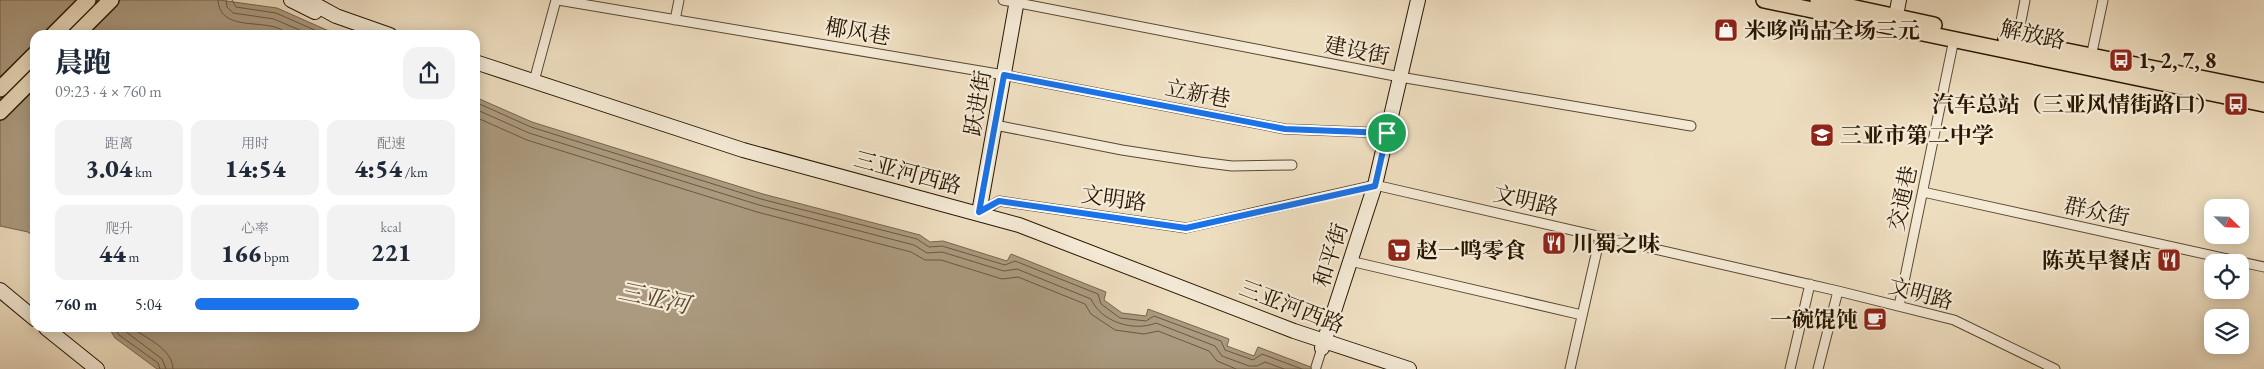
<!DOCTYPE html>
<html lang="zh">
<head>
<meta charset="utf-8">
<style>
	body { margin:0; font-family:"EB Garamond","Noto Serif SC",serif; background:#f2f2f3; color:#1f2937; height:100vh; display:flex; flex-direction:column; font-size:19px; white-space:nowrap }
	* { box-sizing:border-box; margin:0 }
	p { font-size:16px; color:#747a83 }
	.icon { flex:none; width:28px; height:28px; fill:none; stroke:currentColor; stroke-width:2; stroke-linecap:round; stroke-linejoin:round }
	.map { position:relative; flex:1; overflow:hidden }
	.side { position:absolute; left:30px; top:30px; width:450px; height:302px; display:flex; flex-direction:column; background:#fff; border-radius:15px; box-shadow:0 2px 12px #0003 }
	.side>* { flex:none }
	.needle { width:32px; rotate:113deg }
	.fabs { position:absolute; left:2204px; top:199px; display:grid; gap:10px }
	.fabs a { display:grid; place-items:center; width:45px; height:45px; border-radius:10px; background:#fff; box-shadow:0 2px 12px #0003; font-size:25px }
	.pin { position:absolute; display:grid; place-items:center; width:42px; height:42px; color:#fff; margin:-21px; border:2px solid #fff; border-radius:50%; box-shadow:0 1px 5px #0007 }
	.round { display:grid; place-items:center; flex:none; width:52px; height:52px; border-radius:15px; background:#f2f2f3 }
	.overview { display:flex; align-items:center; justify-content:space-between; height:85px; padding:0 25px }
	h1 { font-size:28px; font-weight:800; line-height:38px }
	.stats { display:grid; grid-template-columns:repeat(3,1fr); gap:8px; height:85px; padding:5px 25px }
	.stats div { display:grid; align-content:center; border-radius:12px; background:#f2f2f3; text-align:center }
	.stats b { font-size:25px; font-weight:800 }
	.stats small { font-size:14px; font-weight:400 }
	.stats p { font-size:14px }
	ul { padding:0 25px; list-style:none; font-size:16px }
	li { display:grid; grid-template-columns:80px 60px 1fr; align-items:center; height:38px }
	li i { height:12px; border-radius:6px; background:#1a73e8 }
	.map>svg:first-child { display:block }
	.water { fill:#ab9a7f; stroke:#77654c }
	.lines { fill:none; stroke-linecap:round; stroke-linejoin:round }
	.shore { stroke:#6a5840; stroke-width:1 }
	.street-casing { stroke:#5a4830; stroke-width:11 }
	.secondary-casing { stroke:#281600; stroke-width:16 }
	.primary-casing { stroke:#281600; stroke-width:18 }
	.street { stroke:#f4ead6; stroke-width:9 }
	.secondary { stroke:#f4ead6; stroke-width:14 }
	.primary { stroke:#eedec0; stroke-width:15 }
	.route-casing { stroke:#fff; stroke-width:10 }
	.route { stroke:#1a73e8; stroke-width:6 }
	.labels { text-anchor:middle; stroke-width:4.5; stroke-linejoin:round; paint-order:stroke }
	.poi-label { font-size:22px; font-weight:bold; fill:#281600; stroke:#f4ead6; text-anchor:start }
	.street-label { font-size:22px; fill:#281600; stroke:#f4ead6 }
	.water-label { font-size:24px; font-style:italic; fill:#5c4b33; stroke:#f4ead6 }
</style>
</head>
<body>
<div class="map">
<svg width="2264" height="369" viewBox="0 0 2264 369">
	<rect width="100%" height="100%" fill="#eedec0"/>
	<filter id="stains"><feTurbulence type="fractalNoise" baseFrequency=".004" numOctaves="4"/><feColorMatrix values="0 0 0 0 .2 0 0 0 0 .09 0 0 0 0 .02 0 0 0 .5 -.17"/></filter>
	<radialGradient id="worn" r=".72"><stop offset=".6" stop-color="#630" stop-opacity="0"/><stop offset="1" stop-color="#630" stop-opacity=".3"/></radialGradient>
	<path class="water" d="M 0,0 L 219,0 L 277,8 L 338,35 L 35,35 L 35,239 L 28,232 L 0,226 Z
		M 475,97 L 532,122 L 763,194 L 920,235 L 930,242 L 943,241 L 1007,261 L 1011,254 L 1106,292 L 1104,300 L 1122,313 L 1146,316 L 1148,309 L 1229,339 L 1227,346 L 1254,356 L 1258,347 L 1316,369 L 157,369 L 115,338 L 109,328 L 475,328 Z"/>
	<g class="lines">
		<path class="shore" d="M 218,0 C 219,27 251,22 270,26 C 278,27 285,32 292,35
			M 226,0 L 227,7 L 233,13 L 274,19 L 311,35
			M 232,0 L 236,7 L 276,13 L 326,35
			M 475,102 L 531,127 L 761,199 L 917,239 L 929,247 L 942,246 L 1005,265 L 1015,261 L 1098,294 L 1101,304 L 1120,318 L 1146,321 L 1154,316 L 1221,341 L 1225,350 L 1253,360 L 1262,354 L 1302,369
			M 475,109 L 529,133 L 759,205 L 914,245 L 927,253 L 942,252 L 1004,271 L 1017,269 L 1091,299 C 1101,322 1134,332 1156,323 L 1215,346 L 1222,356 L 1249,366 L 1257,366 L 1265,362 L 1284,369
			M 475,117 L 527,140 L 757,212 L 911,252 L 925,260 L 941,260 L 1002,279 L 1018,277 L 1085,304 L 1091,314 L 1115,330 L 1144,334 L 1158,331 L 1209,351 L 1217,361 L 1236,369
			M 114,328 L 119,335 L 158,363 L 160,369
			M 121,328 L 162,359 L 166,369
			M 132,328 C 146,338 173,349 173,369"/>
		<g class="street-casing">
			<path id="street" d="M 558,0 L 1004,75 L 1285,129 L 1387,133
				M 1003,0 L 1400,77 L 1691,126
				M 675,20 L 679,0
				M 2017,42 L 2025,0
				M 2091,57 L 2103,0
				M 534,81 L 556,0
				M 995,125 L 1122,150 L 1200,162 L 1232,166 L 1292,165
				M 1923,192 L 2264,267
				M 979,213 L 999,201 L 1186,228 L 1375,185 L 1838,291 L 1954,320 L 2055,369
				M 1350,261 L 1582,315
				M 1899,306 L 1954,39
				M 1316,367 L 1322,348
				M 1570,369 L 1600,237
				M 1790,369 L 1810,284
				M 1818,369 L 1838,291"/>
		</g>
		<g class="secondary-casing">
			<path id="secondary" d="M 291,0 L 315,12
				M 307,0 L 336,16 L 390,35
				M 1894,26 L 1899,0
				M 475,62 L 743,150 L 1019,225 L 1294,331 L 1409,369
				M 979,213 L 1017,0
				M 0,290 L 35,319
				M 46,328 L 97,369
				M 1322,348 L 1375,185 L 1418,0"/>
		</g>
		<g class="primary-casing">
			<path id="primary" d="M 1764,0 L 2264,104
				M 1818,0 L 1934,25
				M 53,35 L 88,0
				M 76,35 L 111,0
				M 2006,39 L 2264,91
				M 0,89 L 35,54
				M 0,112 L 35,77"/>
		</g>
		<use href="#street" class="street"/>
		<use href="#secondary" class="secondary"/>
		<use href="#primary" class="primary"/>
	</g>
	<g class="lines">
		<g class="route-casing">
			<path id="route" d="M 1004,75 L 1285,129 L 1387,133 L 1375,186 L 1186,228 L 999,201 L 979,212 Z"/>
		</g>
		<use href="#route" class="route"/>
	</g>
	<defs>
		<g id="shop-square" transform="scale(1.25)"><rect x="-9" y="-9" width="18" height="18" rx="4" fill="#8f2418" stroke="#f4ead6"/><path d="M-5-2.5h2.3a2.7 3.5 0 0 1 5.4 0H5L5.5 6h-11ZM-1.5-2.5h3a1.5 2.3 0 0 0-3 0Z" fill="#fff"/></g>
		<g id="bus-square" transform="scale(1.25)"><rect x="-9" y="-9" width="18" height="18" rx="4" fill="#8f2418" stroke="#f4ead6"/><path d="M-5-6H5V4H4V6H2V4H-2V6H-4V4H-5ZM-3.5-4V0h7V-4ZM-3.5 1.2v1.5H-2V1.2ZM2 1.2v1.5H3.5V1.2Z" fill="#fff"/></g>
		<g id="school-square" transform="scale(1.25)"><rect x="-9" y="-9" width="18" height="18" rx="4" fill="#8f2418" stroke="#f4ead6"/><path d="M0-5L7-2L0 1L-7-2ZM-4 1L0 2.5L4 1V4Q0 6-4 4Z" fill="#fff"/></g>
		<g id="restaurant-square" transform="scale(1.25)"><rect x="-9" y="-9" width="18" height="18" rx="4" fill="#8f2418" stroke="#f4ead6"/><path d="M-5-6h1v4h1v-4h1v4h1v-4h1v5L-1.5 .5V6h-2V.5L-5-1ZM5-6V6H3V1.5H1.5Q1.5-4 5-6Z" fill="#fff"/></g>
		<g id="supermarket-square" transform="scale(1.25)"><rect x="-9" y="-9" width="18" height="18" rx="4" fill="#8f2418" stroke="#f4ead6"/><path d="M-6-5.5h2.5l.6 2H6L4.5 2H-2.5L-4.4-4H-6ZM-1.5 3.2a1.3 1.3 0 1 0 .1 0ZM3 3.2a1.3 1.3 0 1 0 .1 0Z" fill="#fff"/></g>
		<g id="cafe-square" transform="scale(1.25)"><rect x="-9" y="-9" width="18" height="18" rx="4" fill="#8f2418" stroke="#f4ead6"/><path d="M-5.5-4.5H6V0H3Q3 3.5 0 3.5H-2.5Q-5.5 3.5-5.5 0ZM3-3.2v2h1.7v-2ZM-6 4.5H4V6H-6Z" fill="#fff"/></g>
	</defs>
	<g fill-rule="evenodd">
		<use href="#shop-square" x="1726" y="30"/>
		<use href="#bus-square" x="2121" y="60"/>
		<use href="#bus-square" x="2236" y="104"/>
		<use href="#school-square" x="1822" y="135"/>
		<use href="#restaurant-square" x="1554" y="243"/>
		<use href="#supermarket-square" x="1399" y="250"/>
		<use href="#restaurant-square" x="2169" y="260"/>
		<use href="#cafe-square" x="1875" y="319"/>
	</g>
	<g class="labels">
		<g class="poi-label">
			<text x="1744" y="38">米哆尚品全场三元</text>
			<text x="2138" y="68">1, 2, 7, 8</text>
			<text x="2218" y="112" text-anchor="end">汽车总站（三亚风情街路口）</text>
			<text x="1840" y="143">三亚市第二中学</text>
			<text x="1572" y="251">川蜀之味</text>
			<text x="1416" y="258">赵一鸣零食</text>
			<text x="2152" y="268" text-anchor="end">陈英早餐店</text>
			<text x="1858" y="327" text-anchor="end">一碗馄饨</text>
		</g>
		<g class="street-label">
			<text transform="translate(858 31) rotate(10)" y="8">椰风巷</text>
			<text transform="translate(2033 34) rotate(12)" y="8">解放路</text>
			<text transform="translate(1357 50) rotate(11)" y="8">建设街</text>
			<text transform="translate(1198 93) rotate(11)" y="8">立新巷</text>
			<text transform="translate(977 103) rotate(-80)" y="8">跃进街</text>
			<text transform="translate(908 172) rotate(15)" y="8">三亚河西路</text>
			<text transform="translate(1114 198) rotate(8)" y="8">文明路</text>
			<text transform="translate(1902 198) rotate(-78)" y="8">交通巷</text>
			<text transform="translate(1526 200) rotate(13)" y="8">文明路</text>
			<text transform="translate(2097 211) rotate(12)" y="8">群众街</text>
			<text transform="translate(1330 255) rotate(-72)" y="8">和平街</text>
			<text transform="translate(1921 293) rotate(15)" y="8">文明路</text>
			<text transform="translate(1292 306) rotate(21)" y="8">三亚河西路</text>
		</g>
		<g class="water-label">
			<text transform="translate(654 298) rotate(12)" y="8">三亚河</text>
		</g>
	</g>
	<rect width="100%" height="100%" filter="url(#stains)"/>
	<rect width="100%" height="100%" fill="url(#worn)"/>
</svg>
<div class="fabs">
<a><svg class="needle" viewBox="-14 -14 28 28"><path d="M0-13l5 13h-10z" fill="#e53935"/><path d="M0 13l5-13h-10z" fill="#747a83"/></svg></a>
<a><svg class="icon" aria-label="locate" viewBox="0 0 24 24"><circle cx="12" cy="12" r="6"/><path d="M12 2v4M12 18v4M2 12h4M18 12h4"/></svg></a>
<a><svg class="icon" aria-label="layers" viewBox="0 0 24 24"><path d="M12 4l9 5-9 5-9-5zM3 14l9 5 9-5"/></svg></a>
</div>
<div class="pin" style="left:1387px;top:133px;background:#1e9e55"><svg class="icon" aria-label="arrive" viewBox="0 0 24 24"><path d="M6 21V4h12l-3 4 3 4H6"/></svg></div>
<section class="side">
<div class="overview"><div><h1>晨跑</h1><p>09:23 · 4 × 760 m</p></div><a class="round"><svg class="icon" aria-label="share" viewBox="0 0 24 24"><path d="M12 15V3M7 8l5-5 5 5M5 13v7h14v-7"/></svg></a></div>
<div class="stats">
<div><p>距离</p><b>3.04<small> km</small></b></div>
<div><p>用时</p><b>14:54</b></div>
<div><p>配速</p><b>4:54<small> /km</small></b></div>
</div>
<div class="stats">
<div><p>爬升</p><b>44<small> m</small></b></div>
<div><p>心率</p><b>166<small> bpm</small></b></div>
<div><p>kcal</p><b>221</b></div>
</div>
<ul>
<li><b>760 m</b>5:04<i style="width:63%"></i></li>
</ul>
</section>
</div>
</body>
</html>
